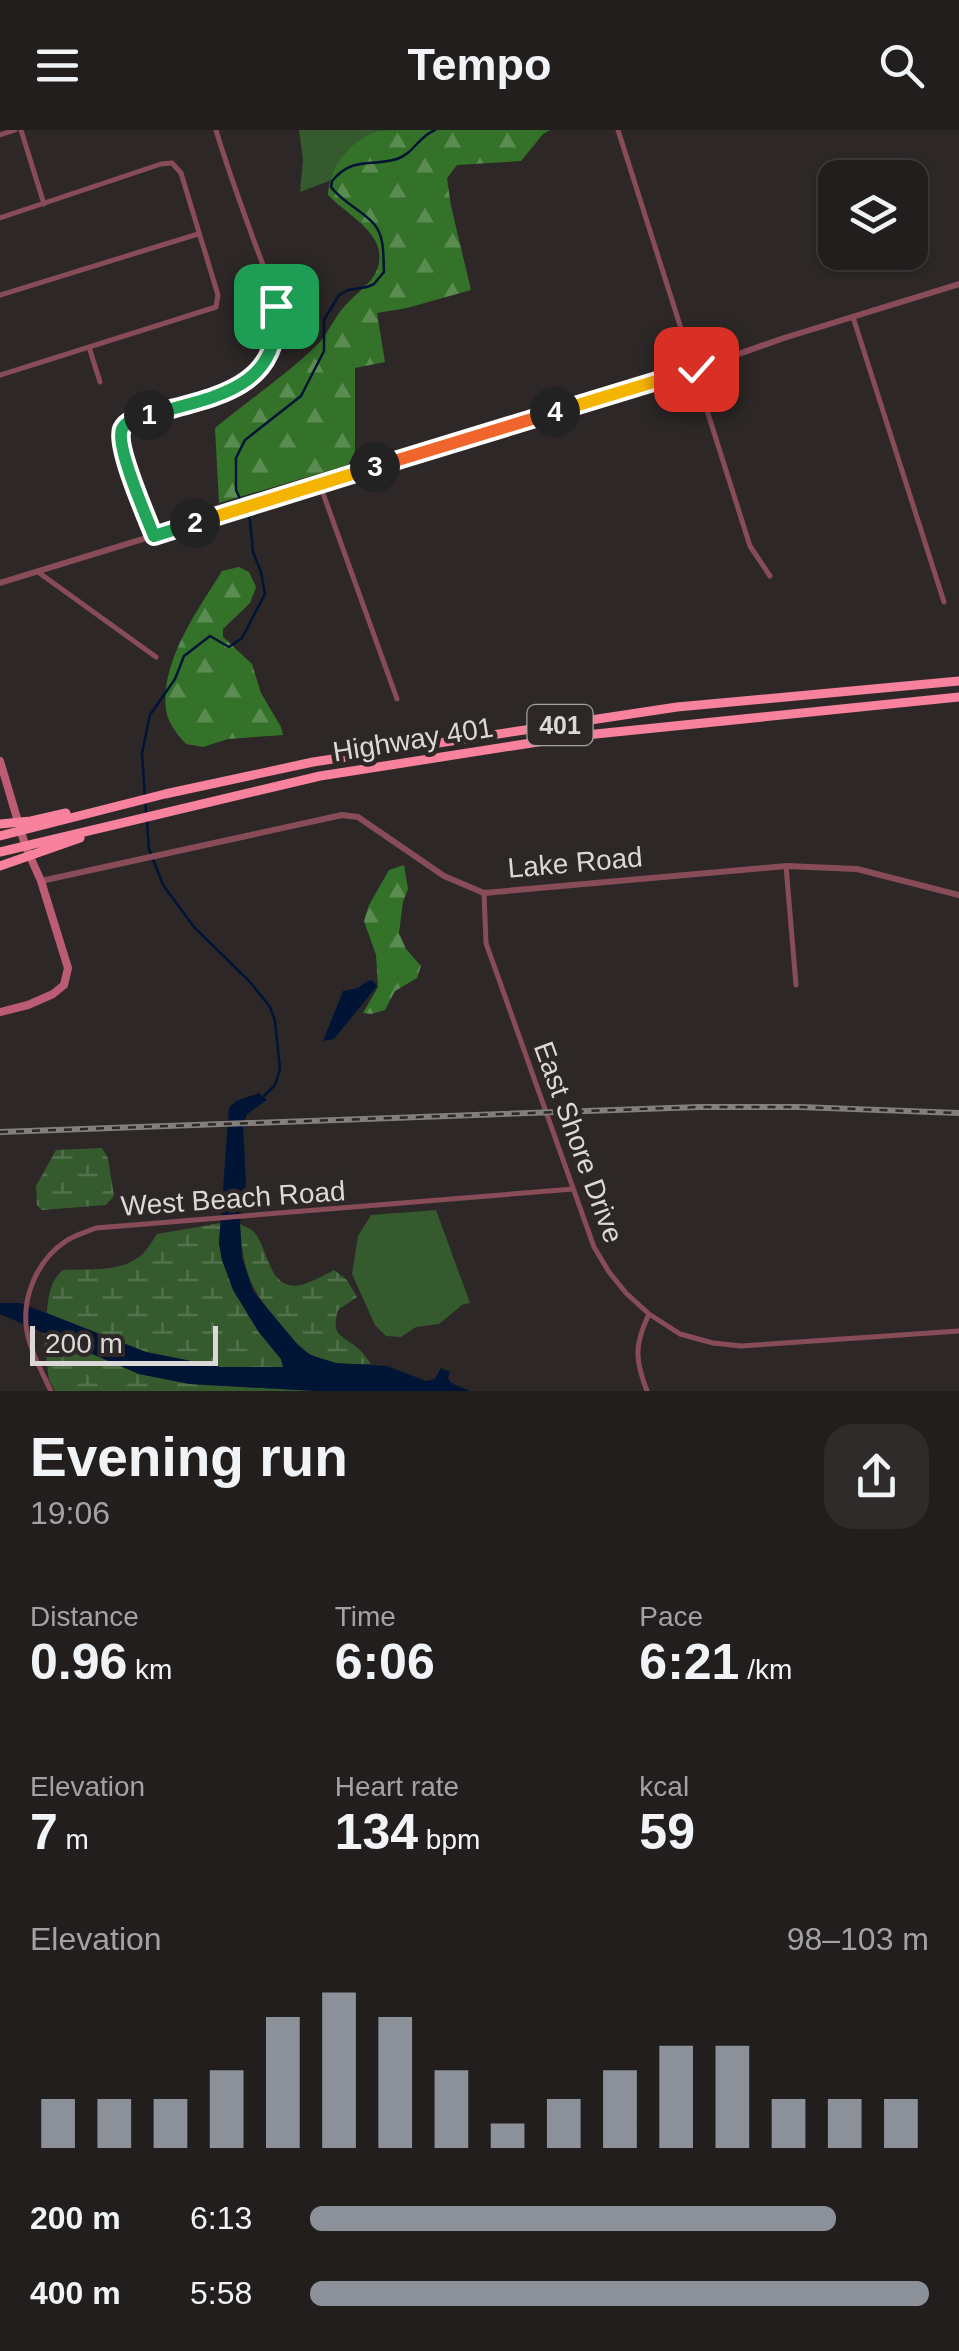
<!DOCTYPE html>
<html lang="en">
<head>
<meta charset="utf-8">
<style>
	body { margin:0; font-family:Helvetica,sans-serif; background:#2e2b2a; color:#f1f3f6; height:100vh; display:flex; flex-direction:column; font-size:38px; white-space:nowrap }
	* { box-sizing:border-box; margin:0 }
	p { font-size:32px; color:#a2a2a4 }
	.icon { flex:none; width:55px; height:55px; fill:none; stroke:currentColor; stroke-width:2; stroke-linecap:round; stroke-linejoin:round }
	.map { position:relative; height:1261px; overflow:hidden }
	.drawer { display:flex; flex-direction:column; background:#221e1d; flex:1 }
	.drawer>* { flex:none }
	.buttons { position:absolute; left:818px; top:30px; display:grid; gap:20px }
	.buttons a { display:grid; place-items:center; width:110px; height:110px; border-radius:20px; background:#221e1d; box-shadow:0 2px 8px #0004,0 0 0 2px #3f3c3b; font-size:50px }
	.scale { position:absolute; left:30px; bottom:25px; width:188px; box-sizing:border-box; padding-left:10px; border:5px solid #dbd8d7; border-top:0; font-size:28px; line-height:35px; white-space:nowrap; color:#dbd8d7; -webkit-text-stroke:8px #2d2827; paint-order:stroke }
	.pin { position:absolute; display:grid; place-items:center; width:85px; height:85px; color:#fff; margin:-42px; border-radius:20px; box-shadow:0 5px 15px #0006 }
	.km { position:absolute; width:50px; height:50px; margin:-25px; border-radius:50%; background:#222; color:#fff; font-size:28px; line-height:50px; text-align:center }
	.round { display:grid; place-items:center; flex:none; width:105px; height:105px; border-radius:30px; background:#2e2b2a }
	.headline { display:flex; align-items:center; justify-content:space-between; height:170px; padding:0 30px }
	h1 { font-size:55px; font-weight:800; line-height:75px }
	.stats { display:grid; grid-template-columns:repeat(3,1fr); gap:15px; height:170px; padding:10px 30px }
	.stats div { display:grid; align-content:center }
	.stats b { font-size:50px; font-weight:800 }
	.stats small { font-size:28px; font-weight:400 }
	.stats p { font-size:28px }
	.chart { height:280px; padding:20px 30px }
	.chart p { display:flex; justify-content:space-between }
	.chart svg { width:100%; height:180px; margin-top:10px; stroke:#8c9099; stroke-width:6 }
	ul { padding:0 30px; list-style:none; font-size:32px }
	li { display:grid; grid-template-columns:160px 120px 1fr; align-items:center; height:75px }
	li i { height:25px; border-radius:12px; background:#8c9099 }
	header { display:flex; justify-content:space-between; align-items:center; height:130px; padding:0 30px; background:#221e1d; font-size:45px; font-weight:800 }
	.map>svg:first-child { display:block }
	.green { fill:#355a2e }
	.forest { fill:url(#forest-firs) }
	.wetland { fill:url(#wetland-marsh) }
	.water { fill:#001436 }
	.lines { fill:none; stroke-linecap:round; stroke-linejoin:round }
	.stream { stroke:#001436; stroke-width:2.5 }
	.minor { stroke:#884c59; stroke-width:5 }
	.tertiary { stroke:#884c59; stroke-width:6 }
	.secondary { stroke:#bc5c74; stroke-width:8 }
	.motorway { stroke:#f8819e; stroke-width:9 }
	.rail-casing { stroke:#837f7e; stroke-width:6 }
	.rail { stroke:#2d2827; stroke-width:2.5; stroke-dasharray:8; stroke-linecap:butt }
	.split-1-casing { stroke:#fff; stroke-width:20 }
	.split-2-casing { stroke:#fff; stroke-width:20 }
	.split-3-casing { stroke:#fff; stroke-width:20 }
	.split-4-casing { stroke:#fff; stroke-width:20 }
	.split-5-casing { stroke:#fff; stroke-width:20 }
	.split-1 { stroke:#22a559; stroke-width:12 }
	.split-2 { stroke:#22a559; stroke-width:12 }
	.split-3 { stroke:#f5b400; stroke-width:12 }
	.split-4 { stroke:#f0652b; stroke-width:12 }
	.split-5 { stroke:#f5b400; stroke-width:12 }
	.labels { text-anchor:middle; stroke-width:9; stroke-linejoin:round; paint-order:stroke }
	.shield { fill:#2d2827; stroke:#a7a3a2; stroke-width:2.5 }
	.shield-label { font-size:25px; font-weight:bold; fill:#dbd8d7 }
	.street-label { font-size:28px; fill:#dbd8d7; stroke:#2d2827 }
</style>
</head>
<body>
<header><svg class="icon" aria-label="menu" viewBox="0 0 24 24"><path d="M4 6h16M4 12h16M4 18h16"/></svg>Tempo<svg class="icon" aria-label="search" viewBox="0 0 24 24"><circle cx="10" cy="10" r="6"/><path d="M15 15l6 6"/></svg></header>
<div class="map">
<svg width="959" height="1261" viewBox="0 0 959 1261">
	<defs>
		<pattern id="forest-firs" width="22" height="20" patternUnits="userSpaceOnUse" patternTransform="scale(2.5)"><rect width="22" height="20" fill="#347229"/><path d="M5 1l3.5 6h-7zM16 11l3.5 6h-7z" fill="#5a8c51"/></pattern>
		<pattern id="wetland-marsh" width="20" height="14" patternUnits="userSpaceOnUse" patternTransform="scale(2.5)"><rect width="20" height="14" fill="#355a2e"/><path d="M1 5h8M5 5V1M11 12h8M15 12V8" fill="none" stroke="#52714c"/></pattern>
	</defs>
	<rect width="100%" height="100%" fill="#2d2827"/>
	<path class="green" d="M 299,0 L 425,0 L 338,39 L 329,51 L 300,62 L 303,30 Z
		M 436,1080 L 470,1173 L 462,1175 L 439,1194 L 416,1197 L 401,1207 L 386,1206 L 375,1195 L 352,1144 L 358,1106 L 371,1085 Z"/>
	<path class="forest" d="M 397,0 L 550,0 L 543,4 L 521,31 L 457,35 L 447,48 L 451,76 L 471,160 L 407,178 L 377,183 L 385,232 L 355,238 L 355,322 L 348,335 L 219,373 L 215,298 C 249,270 286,245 317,215 C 328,204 334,188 344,177 C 359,159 383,149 379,121 C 375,98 343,81 328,65 C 329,39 348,13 373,3 C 380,0 389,1 397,0 Z
		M 239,437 L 249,442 L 256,457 L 250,473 L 223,499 L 223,507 L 252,534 L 261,563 L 281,597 L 283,605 L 228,609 L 203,617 L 186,614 C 177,604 168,593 166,580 C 160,531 198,480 222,441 Z
		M 404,735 L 408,759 L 403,772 L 399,803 L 406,819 L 421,836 L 417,848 L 395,861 L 385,880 L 371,884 L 363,883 L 378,857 L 376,825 L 364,791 L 369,775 L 389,740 Z"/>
	<path class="wetland" d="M 102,1018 L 108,1028 L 114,1066 L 106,1075 L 42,1080 L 37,1075 L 36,1056 L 56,1020 Z
		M 221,1093 L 219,1113 L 222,1130 L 258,1201 L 281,1229 L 284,1237 L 221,1237 L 146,1222 L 47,1183 C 48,1167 50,1151 63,1140 C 85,1139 117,1142 136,1129 C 145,1124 151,1113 157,1104 Z
		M 240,1094 C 245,1097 250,1098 254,1102 C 269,1118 268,1165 304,1154 C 314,1151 324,1145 334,1140 L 347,1150 L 357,1167 L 338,1180 C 330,1207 343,1205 360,1220 C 364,1224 367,1229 371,1234 C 353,1234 332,1235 316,1227 C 303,1222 295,1211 286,1201 C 252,1162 243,1146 240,1094 Z
		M 43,1203 L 139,1244 L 190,1254 L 317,1261 L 55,1261 L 49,1250 Z"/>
	<path class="water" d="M 372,850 L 377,856 L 334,909 L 323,911 L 343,861 L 358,858 L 366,852 Z
		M 259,963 L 267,970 L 247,984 L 243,995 L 246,1052 L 240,1094 L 242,1128 L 253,1161 L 297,1214 L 310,1225 L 336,1233 L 387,1236 L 426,1251 L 435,1249 L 441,1238 L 450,1242 L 448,1248 L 451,1253 L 470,1261 L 317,1261 L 190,1254 L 139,1244 L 0,1184 L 0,1173 L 20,1173 L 146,1222 L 221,1237 L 283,1237 L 281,1229 L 258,1201 L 233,1160 L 222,1130 L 219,1113 L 229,978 L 236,971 Z"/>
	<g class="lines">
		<path class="stream" d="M 146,683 L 142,623 L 150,585 L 175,549 L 184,526 L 210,506 L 229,517 L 242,508 L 265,464 L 261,442 L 253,422 L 250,390 L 236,360 L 236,328 L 245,310 L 301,266 L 324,221 L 324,190 L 339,165 L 348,160 L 367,157 L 374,154 L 384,142 C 383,127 385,106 374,94 C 362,80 343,73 331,57 L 332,51 C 353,26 370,37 397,29 C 413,24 419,6 435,0
			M 147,691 L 149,719 L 163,755 L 194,797 L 251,853 L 270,877 L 275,891 L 280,939 L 275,955 L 264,966"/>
		<path class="minor" d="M 21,0 L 44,74
			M 618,0 L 750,416 L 770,446
			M 0,5 L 15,0
			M 0,88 L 161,34 L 172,33 L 181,43 L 218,165 L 216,177 L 0,245
			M 0,165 L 198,104
			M 853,187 L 944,472
			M 89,217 L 100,252
			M 320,355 L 397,569
			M 154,406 L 120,316 L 123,297 L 130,290 L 231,261 C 297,222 277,171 254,111 C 241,75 227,37 216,0
			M 38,442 L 156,527
			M 786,736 L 796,855
			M 484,763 L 486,813 L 594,1117 L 609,1142 L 626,1163 L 649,1184 L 680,1204 L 713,1213 L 741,1216 L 959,1201
			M 51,1261 C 42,1242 31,1222 27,1202 C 21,1168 37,1130 66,1111 C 75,1105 86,1102 96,1098 L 573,1059
			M 647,1261 C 635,1230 634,1215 649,1184"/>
		<path class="tertiary" d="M 0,453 L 696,239 L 784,208 L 959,154
			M 41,751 L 342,685 L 358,687 L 444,746 L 484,763 L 786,736 L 857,739 L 959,765"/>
		<path class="secondary" d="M 0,631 L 25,715 L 41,751 L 68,838 L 64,855 L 53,864 L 28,875 L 0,882"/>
		<path class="motorway" d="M 0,694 L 31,691 L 66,683
			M 0,706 L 165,664 L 313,632 L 677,577 L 959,551
			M 0,722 L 320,646 L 576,606 L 959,567
			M 0,736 L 80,708"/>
		<g class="rail-casing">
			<path id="rail" d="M 0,1002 L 699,977 L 800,977 L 959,983"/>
		</g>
		<use href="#rail" class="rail"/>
	</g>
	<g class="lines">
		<g class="split-1-casing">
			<path id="split-1" d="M 149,285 C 211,267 283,261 276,176"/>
		</g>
		<g class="split-2-casing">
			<path id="split-2" d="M 149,285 C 139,288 127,289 122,299 C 115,315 146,386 154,406 L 195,393"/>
		</g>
		<g class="split-3-casing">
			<path id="split-3" d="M 195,393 L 375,337"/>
		</g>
		<g class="split-4-casing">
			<path id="split-4" d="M 375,337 L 555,282"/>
		</g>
		<g class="split-5-casing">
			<path id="split-5" d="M 555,282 L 696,239"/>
		</g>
		<use href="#split-1" class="split-1"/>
		<use href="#split-2" class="split-2"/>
		<use href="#split-3" class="split-3"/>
		<use href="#split-4" class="split-4"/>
		<use href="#split-5" class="split-5"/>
	</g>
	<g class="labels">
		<rect class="shield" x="527.5" y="575" width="65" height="40" rx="8"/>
		<g class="shield-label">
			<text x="560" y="604">401</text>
		</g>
		<g class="street-label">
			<text transform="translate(413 609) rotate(-9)" y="10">Highway 401</text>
			<text transform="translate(575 732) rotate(-5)" y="10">Lake Road</text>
			<text transform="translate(579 1012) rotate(70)" y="10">East Shore Drive</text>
			<text transform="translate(233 1068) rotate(-4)" y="10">West Beach Road</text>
		</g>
	</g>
</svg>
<div class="buttons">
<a><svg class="icon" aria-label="layers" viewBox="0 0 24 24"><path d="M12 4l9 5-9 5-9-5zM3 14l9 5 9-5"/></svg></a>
</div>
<div class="scale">200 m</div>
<div class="pin" style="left:276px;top:176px;background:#1e9e55"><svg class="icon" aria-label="arrive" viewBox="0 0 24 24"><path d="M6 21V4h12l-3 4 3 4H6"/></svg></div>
<div class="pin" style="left:696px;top:239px;background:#d93025"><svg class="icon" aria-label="check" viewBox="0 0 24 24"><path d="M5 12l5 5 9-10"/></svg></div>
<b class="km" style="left:149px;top:285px">1</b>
<b class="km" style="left:195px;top:393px">2</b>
<b class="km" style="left:375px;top:337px">3</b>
<b class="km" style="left:555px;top:282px">4</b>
</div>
<section class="drawer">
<div class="headline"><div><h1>Evening run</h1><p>19:06</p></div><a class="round"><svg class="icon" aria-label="share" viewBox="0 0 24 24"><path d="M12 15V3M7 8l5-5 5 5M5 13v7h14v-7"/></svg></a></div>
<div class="stats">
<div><p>Distance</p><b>0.96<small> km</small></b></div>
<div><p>Time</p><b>6:06</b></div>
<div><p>Pace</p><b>6:21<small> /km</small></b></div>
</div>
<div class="stats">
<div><p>Elevation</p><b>7<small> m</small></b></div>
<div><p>Heart rate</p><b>134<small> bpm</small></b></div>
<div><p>kcal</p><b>59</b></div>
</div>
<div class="chart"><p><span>Elevation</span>98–103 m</p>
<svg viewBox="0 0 160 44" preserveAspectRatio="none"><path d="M5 44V32M15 44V32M25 44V32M35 44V25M45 44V12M55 44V6M65 44V12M75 44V25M85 44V38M95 44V32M105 44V25M115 44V19M125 44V19M135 44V32M145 44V32M155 44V32"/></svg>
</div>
<ul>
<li><b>200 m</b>6:13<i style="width:85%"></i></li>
<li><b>400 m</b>5:58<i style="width:100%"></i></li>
</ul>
</section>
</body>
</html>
